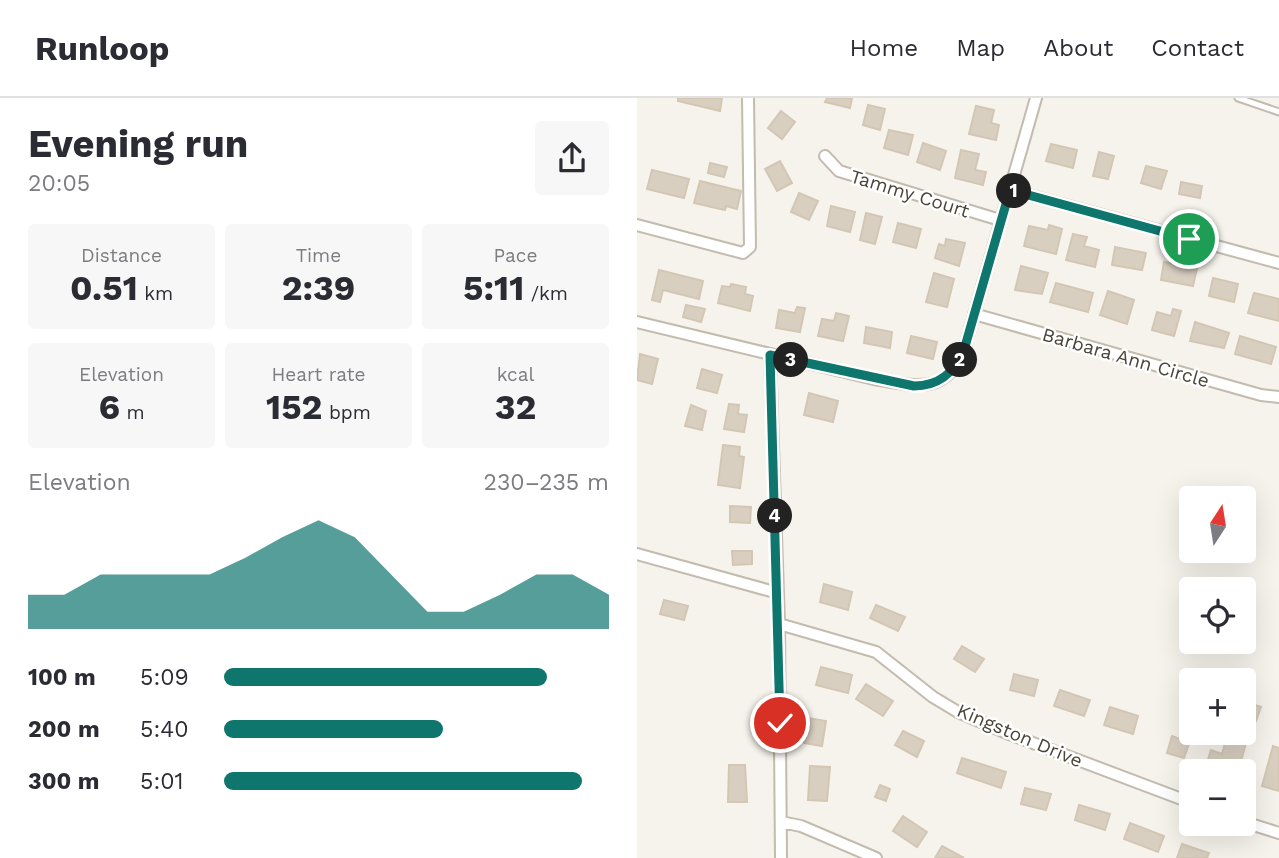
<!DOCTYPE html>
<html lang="en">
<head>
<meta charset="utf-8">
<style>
	body { margin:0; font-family:"Work Sans",sans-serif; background:#f7f7f7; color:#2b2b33; height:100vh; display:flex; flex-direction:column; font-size:26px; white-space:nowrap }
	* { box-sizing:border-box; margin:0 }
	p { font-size:23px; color:#7c7c81 }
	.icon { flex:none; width:38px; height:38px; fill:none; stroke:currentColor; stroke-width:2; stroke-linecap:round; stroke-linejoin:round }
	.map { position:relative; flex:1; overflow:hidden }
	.panel { display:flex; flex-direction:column; background:#fff; width:637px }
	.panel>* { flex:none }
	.needle { width:46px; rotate:12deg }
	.controls { position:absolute; left:542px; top:388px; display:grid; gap:14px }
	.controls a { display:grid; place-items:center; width:77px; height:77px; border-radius:7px; background:#fff; box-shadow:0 7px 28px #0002; font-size:35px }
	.pin { position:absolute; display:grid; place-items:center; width:60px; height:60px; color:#fff; margin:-30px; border:4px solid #fff; border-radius:50%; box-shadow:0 2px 7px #0007 }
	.km { position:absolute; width:35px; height:35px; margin:-18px; border-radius:50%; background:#222; color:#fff; font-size:19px; line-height:35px; text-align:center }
	.round { display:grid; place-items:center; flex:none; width:74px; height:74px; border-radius:7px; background:#f7f7f7 }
	.summary { display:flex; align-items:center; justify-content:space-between; height:119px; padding:0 28px }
	h1 { font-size:38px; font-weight:700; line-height:52px }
	.stats { display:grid; grid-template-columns:repeat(3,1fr); gap:10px; height:119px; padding:7px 28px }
	.stats div { display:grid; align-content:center; border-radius:7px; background:#f7f7f7; text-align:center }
	.stats b { font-size:35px; font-weight:700 }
	.stats small { font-size:19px; font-weight:400 }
	.stats p { font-size:19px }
	.chart { height:196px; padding:14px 28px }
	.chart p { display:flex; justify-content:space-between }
	.chart svg { width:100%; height:126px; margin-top:7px; fill:#0f766e; opacity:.7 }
	ul { padding:0 28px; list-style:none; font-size:23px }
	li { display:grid; grid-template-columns:112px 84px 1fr; align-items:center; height:52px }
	li i { height:18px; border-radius:9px; background:#0f766e }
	header { display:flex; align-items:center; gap:42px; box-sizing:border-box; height:98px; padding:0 35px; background:#fff; border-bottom:2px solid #e1e1e2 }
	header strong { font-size:33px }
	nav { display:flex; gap:38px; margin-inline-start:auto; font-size:24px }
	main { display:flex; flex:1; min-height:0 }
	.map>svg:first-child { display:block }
	.building { fill:#d8cfc1; stroke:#d3c7b4; stroke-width:2 }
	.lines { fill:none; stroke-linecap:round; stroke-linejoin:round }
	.service-casing { stroke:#c2bbae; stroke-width:9 }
	.minor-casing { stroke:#c2bbae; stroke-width:14 }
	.service { stroke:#fff; stroke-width:5 }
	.minor { stroke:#fff; stroke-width:10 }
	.route-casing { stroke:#fff; stroke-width:14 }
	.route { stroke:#0f766e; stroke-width:9 }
	.labels { text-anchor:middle; stroke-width:5; stroke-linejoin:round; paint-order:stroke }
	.street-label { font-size:19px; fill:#4b4439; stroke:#fff }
</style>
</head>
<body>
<header>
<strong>Runloop</strong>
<nav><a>Home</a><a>Map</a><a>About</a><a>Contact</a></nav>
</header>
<main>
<section class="panel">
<div class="summary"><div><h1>Evening run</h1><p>20:05</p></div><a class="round"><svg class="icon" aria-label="share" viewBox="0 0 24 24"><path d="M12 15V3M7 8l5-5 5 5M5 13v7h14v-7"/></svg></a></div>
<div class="stats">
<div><p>Distance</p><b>0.51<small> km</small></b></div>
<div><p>Time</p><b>2:39</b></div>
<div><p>Pace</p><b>5:11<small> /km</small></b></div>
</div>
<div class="stats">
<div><p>Elevation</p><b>6<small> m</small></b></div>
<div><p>Heart rate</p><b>152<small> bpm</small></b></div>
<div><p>kcal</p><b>32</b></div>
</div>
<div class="chart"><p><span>Elevation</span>230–235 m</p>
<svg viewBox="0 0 160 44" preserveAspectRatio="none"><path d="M0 44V32L10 32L20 25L30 25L40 25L50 25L60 19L70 12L80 6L90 12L100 25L110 38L120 38L130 32L140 25L150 25L160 32V44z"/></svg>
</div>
<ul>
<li><b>100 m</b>5:09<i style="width:84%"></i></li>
<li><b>200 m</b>5:40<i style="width:57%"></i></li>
<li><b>300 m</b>5:01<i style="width:93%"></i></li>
</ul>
</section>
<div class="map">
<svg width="642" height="760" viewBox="0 0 642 760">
	<rect width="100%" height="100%" fill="#f6f3ec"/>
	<path class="building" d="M 41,0 L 85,0 L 83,13 L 41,3 Z
		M 190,0 L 215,0 L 213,10 L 188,4 Z
		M 231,7 L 248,11 L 243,32 L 226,27 Z
		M 339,8 L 357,12 L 354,25 L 362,27 L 359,42 L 332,36 Z
		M 144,13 L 158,24 L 145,41 L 131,30 Z
		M 252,32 L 276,37 L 271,57 L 247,50 Z
		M 286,45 L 309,53 L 303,72 L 280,64 Z
		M 414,46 L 440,52 L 436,70 L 409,63 Z
		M 324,52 L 342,56 L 338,72 L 349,74 L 346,87 L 318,80 Z
		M 462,54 L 477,58 L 471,81 L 456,78 Z
		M 143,63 L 155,85 L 140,93 L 128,71 Z
		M 73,65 L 90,69 L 87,79 L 71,75 Z
		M 509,68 L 530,73 L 524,91 L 504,85 Z
		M 15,72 L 52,81 L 47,100 L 10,91 Z
		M 63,83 L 104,93 L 100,111 L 89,108 L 88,112 L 57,105 Z
		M 544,84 L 565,88 L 563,100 L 542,96 Z
		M 162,95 L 181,103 L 172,122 L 154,114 Z
		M 194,108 L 218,114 L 213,134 L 190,128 Z
		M 229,115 L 245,119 L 238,146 L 223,142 Z
		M 261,125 L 284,131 L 279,150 L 256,144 Z
		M 412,127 L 425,131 L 419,156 L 387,148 L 392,128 L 411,132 Z
		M 436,136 L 450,139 L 447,148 L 462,152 L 458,169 L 429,162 Z
		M 309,141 L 328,145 L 322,168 L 298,160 L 302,146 L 308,148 Z
		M 478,149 L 509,155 L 505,172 L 475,167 Z
		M 527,164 L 560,170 L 556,188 L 524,182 Z
		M 384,168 L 411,175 L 405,196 L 378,192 Z
		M 22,172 L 66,183 L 62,201 L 26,192 L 23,204 L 15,202 Z
		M 297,175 L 317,181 L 310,209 L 289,204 Z
		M 576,180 L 601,186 L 597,204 L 572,198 Z
		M 419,185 L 456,195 L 451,214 L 413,204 Z
		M 94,186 L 109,189 L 108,196 L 116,198 L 113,213 L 81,205 L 85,188 L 93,189 Z
		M 471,193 L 497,202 L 490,226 L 463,217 Z
		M 617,195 L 642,201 L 642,223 L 611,215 Z
		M 49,207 L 68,211 L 64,224 L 46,219 Z
		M 160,209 L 168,210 L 163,234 L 139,230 L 142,212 L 158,215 Z
		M 536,211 L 544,213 L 537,238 L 515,232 L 520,214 L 534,218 Z
		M 199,215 L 212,218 L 206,243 L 181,238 L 185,221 L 197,223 Z
		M 558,224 L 592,235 L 587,250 L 553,243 Z
		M 229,229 L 255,234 L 253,250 L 227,245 Z
		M 274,238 L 300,244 L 296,261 L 270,255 Z
		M 603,238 L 639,249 L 634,266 L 598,256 Z
		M 3,256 L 21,261 L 15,286 L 0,282 Z
		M 65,271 L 85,277 L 80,295 L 60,290 Z
		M 172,295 L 201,303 L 196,324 L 167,317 Z
		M 92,306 L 102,307 L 101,316 L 110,317 L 107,334 L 87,331 Z
		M 54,307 L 69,313 L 65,332 L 48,328 Z
		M 86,347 L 103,349 L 102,358 L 107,359 L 103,390 L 81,387 Z
		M 93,408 L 114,409 L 113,425 L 93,424 Z
		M 95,453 L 115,453 L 115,466 L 96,467 Z
		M 187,486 L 215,494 L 211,512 L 183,504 Z
		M 27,502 L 51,508 L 47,522 L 23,516 Z
		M 239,507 L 268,519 L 261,533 L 233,520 Z
		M 325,548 L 347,561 L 338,574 L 317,561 Z
		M 184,569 L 215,577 L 211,595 L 179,587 Z
		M 377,576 L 401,582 L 397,598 L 373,592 Z
		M 229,586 L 256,603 L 246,618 L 219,601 Z
		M 423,592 L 453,602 L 447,618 L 417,608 Z
		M 608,604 L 624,609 L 619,623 L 607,619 Z
		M 473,609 L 501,618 L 496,636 L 467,627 Z
		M 171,620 L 189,623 L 185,648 L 167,645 Z
		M 266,633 L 287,643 L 280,659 L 258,647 Z
		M 545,634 L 555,637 L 547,660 L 530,655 L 535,638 L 543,641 Z
		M 591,635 L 604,639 L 602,643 L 609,645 L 601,674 L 569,668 L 574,652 L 585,656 Z
		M 636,648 L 642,650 L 642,693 L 625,688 Z
		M 325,660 L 369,674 L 364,690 L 320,675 Z
		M 92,667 L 108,667 L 110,704 L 91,704 Z
		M 173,668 L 193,669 L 190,703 L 171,702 Z
		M 243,687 L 253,691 L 249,703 L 238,699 Z
		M 388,690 L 414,696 L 409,712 L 384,706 Z
		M 442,707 L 473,716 L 468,732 L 438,722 Z
		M 266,718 L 290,734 L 280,749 L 256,733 Z
		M 493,725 L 527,738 L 521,754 L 487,741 Z
		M 545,746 L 572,755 L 570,760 L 540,760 Z
		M 305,748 L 327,760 L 298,760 Z"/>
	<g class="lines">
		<g class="service-casing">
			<path id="service" d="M 601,0 L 642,14"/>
		</g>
		<g class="minor-casing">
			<path id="minor" d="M 188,58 L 202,73 L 363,122
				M 373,92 L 642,165
				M 0,127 L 106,155 L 113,149 L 111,0
				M 337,216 L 624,297 L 642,299
				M 0,224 L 237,281 C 277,288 308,298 327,252 L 399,0
				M 133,257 L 142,526 L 144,760
				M 0,456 L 141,495
				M 142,526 L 239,554 L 296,599 L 321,614 L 372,636 L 555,705
				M 144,724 L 164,728 L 239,760
				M 607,724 L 642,735"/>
		</g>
		<use href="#service" class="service"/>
		<use href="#minor" class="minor"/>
	</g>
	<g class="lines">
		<g class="route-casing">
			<path id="route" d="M 143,625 L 133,257 L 277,288 C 302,288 317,275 327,252 L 373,92 L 552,141"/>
		</g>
		<use href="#route" class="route"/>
	</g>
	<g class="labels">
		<g class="street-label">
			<text transform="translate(273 95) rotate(17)" y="7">Tammy Court</text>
			<text transform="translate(489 259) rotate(16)" y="7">Barbara Ann Circle</text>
			<text transform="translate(383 637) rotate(23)" y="7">Kingston Drive</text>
		</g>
	</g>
</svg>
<div class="controls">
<a><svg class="needle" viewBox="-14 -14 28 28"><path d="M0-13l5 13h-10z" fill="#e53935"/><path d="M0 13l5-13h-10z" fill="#7c7c81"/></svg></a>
<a><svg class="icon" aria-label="locate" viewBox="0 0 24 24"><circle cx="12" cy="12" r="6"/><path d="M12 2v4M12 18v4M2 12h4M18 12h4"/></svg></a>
<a>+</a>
<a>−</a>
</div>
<div class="pin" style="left:552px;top:141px;background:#1e9e55"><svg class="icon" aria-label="arrive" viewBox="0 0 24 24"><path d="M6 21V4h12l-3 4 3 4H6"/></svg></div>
<div class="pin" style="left:143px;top:625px;background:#d93025"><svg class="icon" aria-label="check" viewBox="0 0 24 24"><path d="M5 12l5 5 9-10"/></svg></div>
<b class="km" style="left:377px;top:93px">1</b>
<b class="km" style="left:323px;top:262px">2</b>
<b class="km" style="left:154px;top:262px">3</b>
<b class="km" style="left:138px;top:418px">4</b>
</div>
</main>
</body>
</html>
